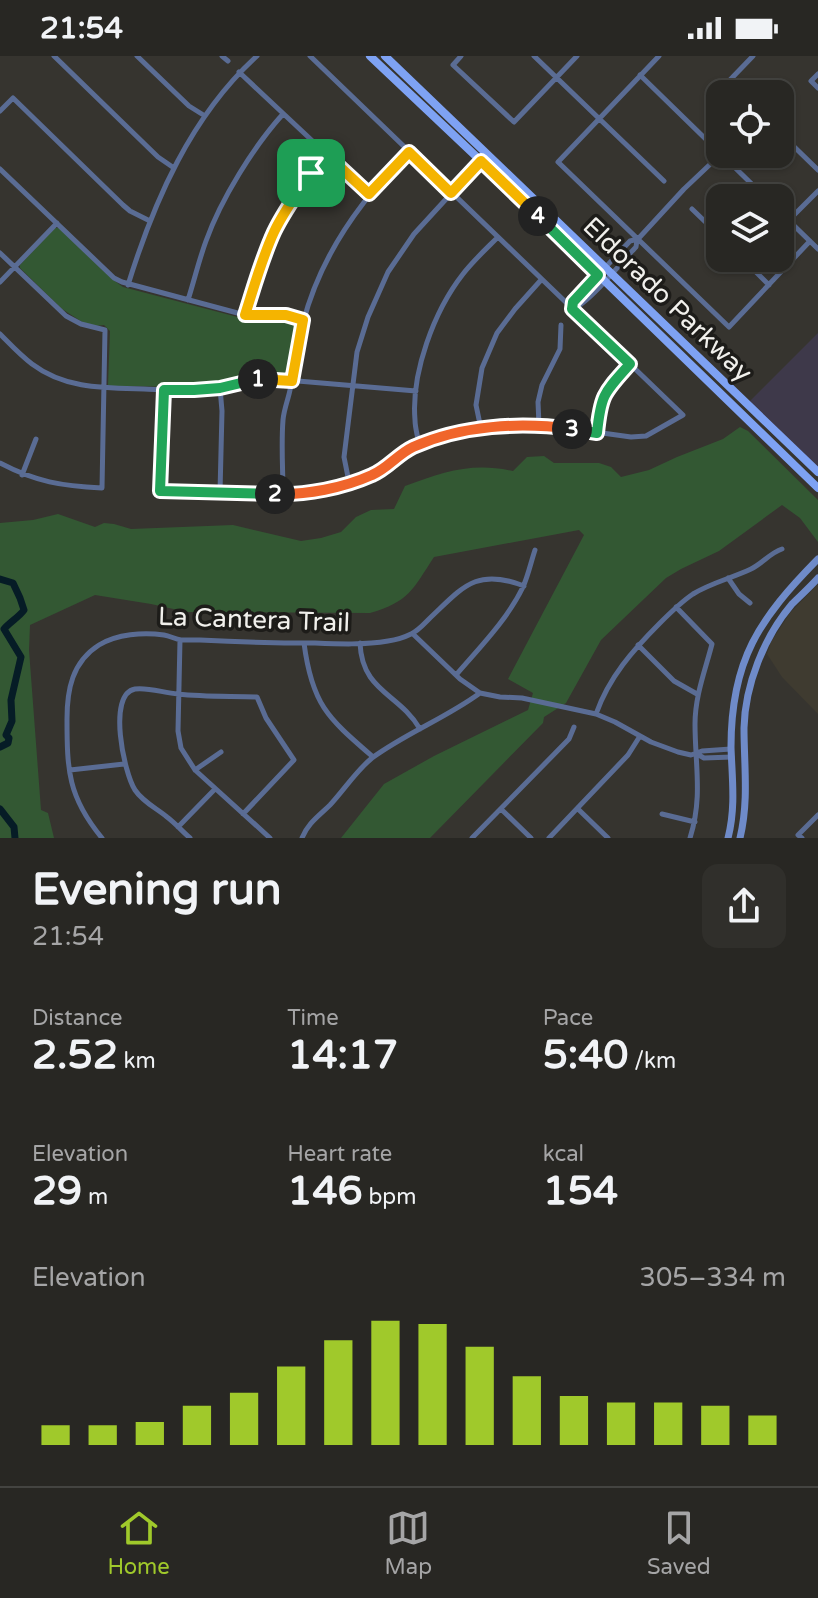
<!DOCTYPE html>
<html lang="en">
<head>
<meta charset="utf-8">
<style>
	body { margin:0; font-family:"Varela Round",sans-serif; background:#302f2b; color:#f1f3f6; height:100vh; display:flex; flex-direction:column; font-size:30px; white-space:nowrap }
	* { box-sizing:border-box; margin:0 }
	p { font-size:26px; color:#a5a5a6 }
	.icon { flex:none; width:44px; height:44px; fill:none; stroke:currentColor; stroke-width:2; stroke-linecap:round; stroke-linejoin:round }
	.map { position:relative; height:782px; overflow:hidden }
	.panel { display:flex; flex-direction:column; background:#282723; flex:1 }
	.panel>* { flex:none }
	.tools { position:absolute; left:706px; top:24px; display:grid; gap:16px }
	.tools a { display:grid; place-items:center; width:88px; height:88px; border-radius:16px; background:#282723; box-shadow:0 2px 6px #0004,0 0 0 2px #444441; font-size:40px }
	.pin { position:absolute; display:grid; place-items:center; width:68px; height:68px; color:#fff; margin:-34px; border-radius:16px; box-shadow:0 4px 12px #0006 }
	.km { position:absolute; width:40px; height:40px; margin:-20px; border-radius:50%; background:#222; color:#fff; font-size:22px; line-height:40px; text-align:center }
	.round { display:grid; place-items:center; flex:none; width:84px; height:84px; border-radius:16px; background:#302f2b }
	.head { display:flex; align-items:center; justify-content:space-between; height:136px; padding:0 32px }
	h1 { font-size:44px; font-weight:800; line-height:60px }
	.figures { display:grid; grid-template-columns:repeat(3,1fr); gap:12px; height:136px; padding:8px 32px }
	.figures div { display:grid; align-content:center }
	.figures b { font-size:40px; font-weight:800 }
	.figures small { font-size:22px; font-weight:400 }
	.figures p { font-size:22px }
	.chart { height:224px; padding:16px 32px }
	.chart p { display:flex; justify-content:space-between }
	.chart svg { width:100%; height:144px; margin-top:8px; stroke:#a0c92b; stroke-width:6 }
	.status { display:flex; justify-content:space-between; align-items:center; height:56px; padding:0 40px; background:#282723; direction:ltr }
	.status svg { height:22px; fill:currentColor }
	.dock { display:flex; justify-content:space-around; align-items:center; height:112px; border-top:2px solid #444441; background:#282723; font-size:22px; color:#a5a5a6 }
	.dock a { display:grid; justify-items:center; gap:4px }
	.dock .active { color:#a0c92b }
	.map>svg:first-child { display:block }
	.commercial { fill:#3e394a }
	.built { fill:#3f3b30 }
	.green { fill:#335833 }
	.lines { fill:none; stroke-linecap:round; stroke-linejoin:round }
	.river { stroke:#061c26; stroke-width:7 }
	.minor { stroke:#5a6c94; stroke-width:5 }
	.secondary { stroke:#6f8bc9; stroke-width:7 }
	.primary { stroke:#7ea2f3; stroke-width:8 }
	.split-1-casing { stroke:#fff; stroke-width:16 }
	.split-2-casing { stroke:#fff; stroke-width:16 }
	.split-3-casing { stroke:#fff; stroke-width:16 }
	.split-4-casing { stroke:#fff; stroke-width:16 }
	.split-5-casing { stroke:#fff; stroke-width:16 }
	.split-1 { stroke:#f5b400; stroke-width:10 }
	.split-2 { stroke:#22a559; stroke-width:10 }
	.split-3 { stroke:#f0652b; stroke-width:10 }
	.split-4 { stroke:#22a559; stroke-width:10 }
	.split-5 { stroke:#f5b400; stroke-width:10 }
	.labels { text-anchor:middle; stroke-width:7; stroke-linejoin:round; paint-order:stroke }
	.street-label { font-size:26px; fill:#f1f0ec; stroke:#1d1c19 }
</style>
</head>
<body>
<div class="status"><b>21:54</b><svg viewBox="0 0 49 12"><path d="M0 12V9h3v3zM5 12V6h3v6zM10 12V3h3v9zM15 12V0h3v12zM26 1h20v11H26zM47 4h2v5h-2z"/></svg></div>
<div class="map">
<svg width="818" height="782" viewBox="0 0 818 782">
	<rect width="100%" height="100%" fill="#36342f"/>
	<path class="commercial" d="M 818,277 L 818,411 L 750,345 Z"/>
	<path class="built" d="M 818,528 L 818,658 L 782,621 L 767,598 L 771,586 L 790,557 Z"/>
	<path class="green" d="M 55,172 L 59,172 L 112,223 L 123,231 L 249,264 L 283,263 L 299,267 L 289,317 C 263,320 239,326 213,329 C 180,332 145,330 111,330 L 108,329 L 110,275 L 104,269 L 96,270 L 84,267 L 62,253 L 20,212 L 20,209 Z
		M 740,371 L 748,375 L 818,444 L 818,486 L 800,462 L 782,449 L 719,495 L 681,513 L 666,522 L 601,584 L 566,647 L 544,661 L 543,667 L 430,782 L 341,782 L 384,728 L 434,700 L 528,654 L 533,637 L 508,623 L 584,479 L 579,474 L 434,501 C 413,533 409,546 370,557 L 187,556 L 151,548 L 95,539 L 30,569 L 29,594 L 41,754 L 48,757 L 54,782 L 0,782 L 0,467 L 33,464 L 58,458 L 95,471 L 104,467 L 114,468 L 131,473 L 233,469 L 301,485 L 321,482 L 341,476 L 356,461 L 371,454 L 394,453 L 405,430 C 444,416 471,406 513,415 L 527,401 L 544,400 L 554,407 L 599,407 L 611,411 L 621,421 L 649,414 L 677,401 L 723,383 Z"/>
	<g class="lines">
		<path class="river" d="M 0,523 L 13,527 L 20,542 L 24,554 C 19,561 10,566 4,573 L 21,601 L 11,644 L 12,665 L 6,679 L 9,682 L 8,687 L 0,691
			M 0,753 L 14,771 L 15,782"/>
		<path class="minor" d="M 54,0 L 158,101 L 174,112
			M 137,0 L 189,50 L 205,60
			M 222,0 L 228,5
			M 461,0 L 453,9 L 514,66 L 577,0
			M 534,0 L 664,125
			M 659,0 L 558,106 L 729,271 L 810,185
			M 239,16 L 369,138
			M 818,18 L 811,25 L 818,32
			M 640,19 L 720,97
			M 740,38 L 728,26 L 753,0
			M 0,55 L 13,42 L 123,149 L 130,155 L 150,165
			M 780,77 L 818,114
			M 721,98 L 766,142
			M 0,113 L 114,222 L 122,226 L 245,259 L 286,259 L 303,264
			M 692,153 L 720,180
			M 780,156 L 818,193
			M 789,164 L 818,135
			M 0,197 L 66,260 L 81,268 L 105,274 L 102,432 C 62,430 36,426 0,407
			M 742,202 L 769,229
			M 0,226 L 57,167
			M 128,229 C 154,145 191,60 257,0
			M 188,244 C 194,225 199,204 206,185 C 221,143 254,90 283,58
			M 572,253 L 573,246 L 630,185 L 638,183 L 684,133 L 721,98
			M 572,253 C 588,249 622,205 636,191 L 637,184
			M 245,259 C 264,195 283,149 327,99
			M 0,278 C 10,288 20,299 32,308 C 65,333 104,332 144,333 C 169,334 194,336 219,332 C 238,329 255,323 274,323 L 416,335
			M 220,332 L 222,355 L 220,436
			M 164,334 L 160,435 L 283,438 L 316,435 L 375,418 L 409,393 L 437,381 L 502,369 L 530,368 L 559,371 L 631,381 L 646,380 L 683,359 L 310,0
			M 539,369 L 538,346 L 542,329 L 560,293 L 561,269
			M 481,373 L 476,349 L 482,312 L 497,277 L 515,253 L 541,224
			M 597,377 C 601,338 604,337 630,308
			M 419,389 C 418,381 415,372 415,364 C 411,317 434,255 463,218 C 473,205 485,194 497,182
			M 22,419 L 36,383
			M 349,426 L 344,401 L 357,296 L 368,261 L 388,216 L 414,178 L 481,105
			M 283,438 C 283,414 281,389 283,364 C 284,353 288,344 290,334 C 295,312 297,289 303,267 C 320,201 361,143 409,96
			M 728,522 L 739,538 L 750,547
			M 676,551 L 712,588 C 705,615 695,640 695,668 C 695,709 703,741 690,782
			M 413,578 L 460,623 L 480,637 L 500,641 L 522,642 L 596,658 L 615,666 L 651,686 L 678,696 L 691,699 L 702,695 L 731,693
			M 180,584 L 178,675 L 181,692 L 195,714 L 270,782
			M 304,587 C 312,649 328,662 373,701
			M 360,587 C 362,636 399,637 420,673
			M 638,589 L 674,625 L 697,638
			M 456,619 C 480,591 507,564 523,531 C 528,520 531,506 535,494
			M 596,658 C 609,621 633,594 660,567 C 671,556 681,546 693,538 C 711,527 732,522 751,513 C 763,507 770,497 782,493
			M 697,698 L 704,702 L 732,701
			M 70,714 L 124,708
			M 195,714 L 221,696
			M 501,753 L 531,782
			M 578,753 L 608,782
			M 662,758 L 695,766
			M 178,771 L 215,733
			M 102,782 C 68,741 67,714 67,663 C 67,634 72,606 99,589 C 117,578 143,576 164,579 C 170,580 175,583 181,584 C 187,584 194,584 200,584 C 238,586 277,587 315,587 C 339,588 365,589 388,585 C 395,584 405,581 411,578 C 418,575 424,568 430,562 C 462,532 476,511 524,530
			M 190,782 C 182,775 175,767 167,761 C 156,752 143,746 135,734 C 124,717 107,638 135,633 C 148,631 164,637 178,638 C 204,641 231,640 257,641 L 266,662 L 294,704 L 243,758
			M 302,782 C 308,767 319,760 330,749 C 344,734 356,715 372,702 C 406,677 446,662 480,637
			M 472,782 L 569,683 L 574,671
			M 549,782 L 628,699 L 640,680
			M 802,782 L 798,779 L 818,759"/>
		<path class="secondary" d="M 728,782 C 736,751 732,722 731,691 C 731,604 759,563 818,503
			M 740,782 C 749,745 744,709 744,672 C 745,629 764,581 792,548 C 801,539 810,531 818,522"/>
		<path class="primary" d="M 370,0 L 481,105 L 818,432
			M 385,0 L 818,416"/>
	</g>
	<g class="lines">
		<g class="split-1-casing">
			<path id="split-1" d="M 258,323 L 292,325 L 303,264 L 286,259 L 245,259 C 254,231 262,202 274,176 C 284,155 298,136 311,117"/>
		</g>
		<g class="split-2-casing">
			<path id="split-2" d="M 258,323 L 220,332 L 194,334 L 164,334 L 160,435 L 275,438"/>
		</g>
		<g class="split-3-casing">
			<path id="split-3" d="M 275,438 C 307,439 343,432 372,419 C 387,413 398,398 413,391 C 462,369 520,366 572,373"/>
		</g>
		<g class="split-4-casing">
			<path id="split-4" d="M 538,160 L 598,219 L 573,246 L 572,253 L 630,308 C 604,337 601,338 597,377 L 572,373"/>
		</g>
		<g class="split-5-casing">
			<path id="split-5" d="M 311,117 L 327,99 L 369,138 L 409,96 L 451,137 L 481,105 L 538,160"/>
		</g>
		<use href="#split-1" class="split-1"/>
		<use href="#split-2" class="split-2"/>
		<use href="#split-3" class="split-3"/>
		<use href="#split-4" class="split-4"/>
		<use href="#split-5" class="split-5"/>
	</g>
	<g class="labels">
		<g class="street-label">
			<text transform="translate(668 243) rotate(44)" y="9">Eldorado Parkway</text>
			<text transform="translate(254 563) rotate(2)" y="9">La Cantera Trail</text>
		</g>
	</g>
</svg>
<div class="tools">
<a><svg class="icon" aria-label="locate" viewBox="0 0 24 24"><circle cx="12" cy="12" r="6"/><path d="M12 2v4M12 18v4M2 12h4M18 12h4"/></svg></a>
<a><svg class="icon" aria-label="layers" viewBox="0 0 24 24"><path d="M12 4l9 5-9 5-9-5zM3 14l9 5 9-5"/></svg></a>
</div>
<div class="pin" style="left:311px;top:117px;background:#1e9e55"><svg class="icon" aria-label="arrive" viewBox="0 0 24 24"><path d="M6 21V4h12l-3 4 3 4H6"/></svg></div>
<b class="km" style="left:258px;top:323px">1</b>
<b class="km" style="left:275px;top:438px">2</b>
<b class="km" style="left:572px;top:373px">3</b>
<b class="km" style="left:538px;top:160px">4</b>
</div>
<section class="panel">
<div class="head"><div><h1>Evening run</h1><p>21:54</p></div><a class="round"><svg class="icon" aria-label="share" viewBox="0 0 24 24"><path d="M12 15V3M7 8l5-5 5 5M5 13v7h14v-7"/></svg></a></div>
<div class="figures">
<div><p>Distance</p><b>2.52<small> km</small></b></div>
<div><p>Time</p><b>14:17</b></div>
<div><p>Pace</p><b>5:40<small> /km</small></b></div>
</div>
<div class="figures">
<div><p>Elevation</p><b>29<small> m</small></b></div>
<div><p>Heart rate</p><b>146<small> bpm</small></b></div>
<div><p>kcal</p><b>154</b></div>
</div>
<div class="chart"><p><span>Elevation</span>305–334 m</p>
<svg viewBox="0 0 160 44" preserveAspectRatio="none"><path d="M5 44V38M15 44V38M25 44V37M35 44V32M45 44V28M55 44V20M65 44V12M75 44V6M85 44V7M95 44V14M105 44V23M115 44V29M125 44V31M135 44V31M145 44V32M155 44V35"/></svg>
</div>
</section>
<nav class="dock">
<a class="active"><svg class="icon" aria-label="home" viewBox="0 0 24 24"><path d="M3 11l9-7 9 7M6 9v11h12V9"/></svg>Home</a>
<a><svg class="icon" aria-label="map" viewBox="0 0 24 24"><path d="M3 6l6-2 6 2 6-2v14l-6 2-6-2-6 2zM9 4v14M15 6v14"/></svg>Map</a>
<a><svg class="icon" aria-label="saved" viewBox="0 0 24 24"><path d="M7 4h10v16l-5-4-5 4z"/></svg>Saved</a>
</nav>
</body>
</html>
